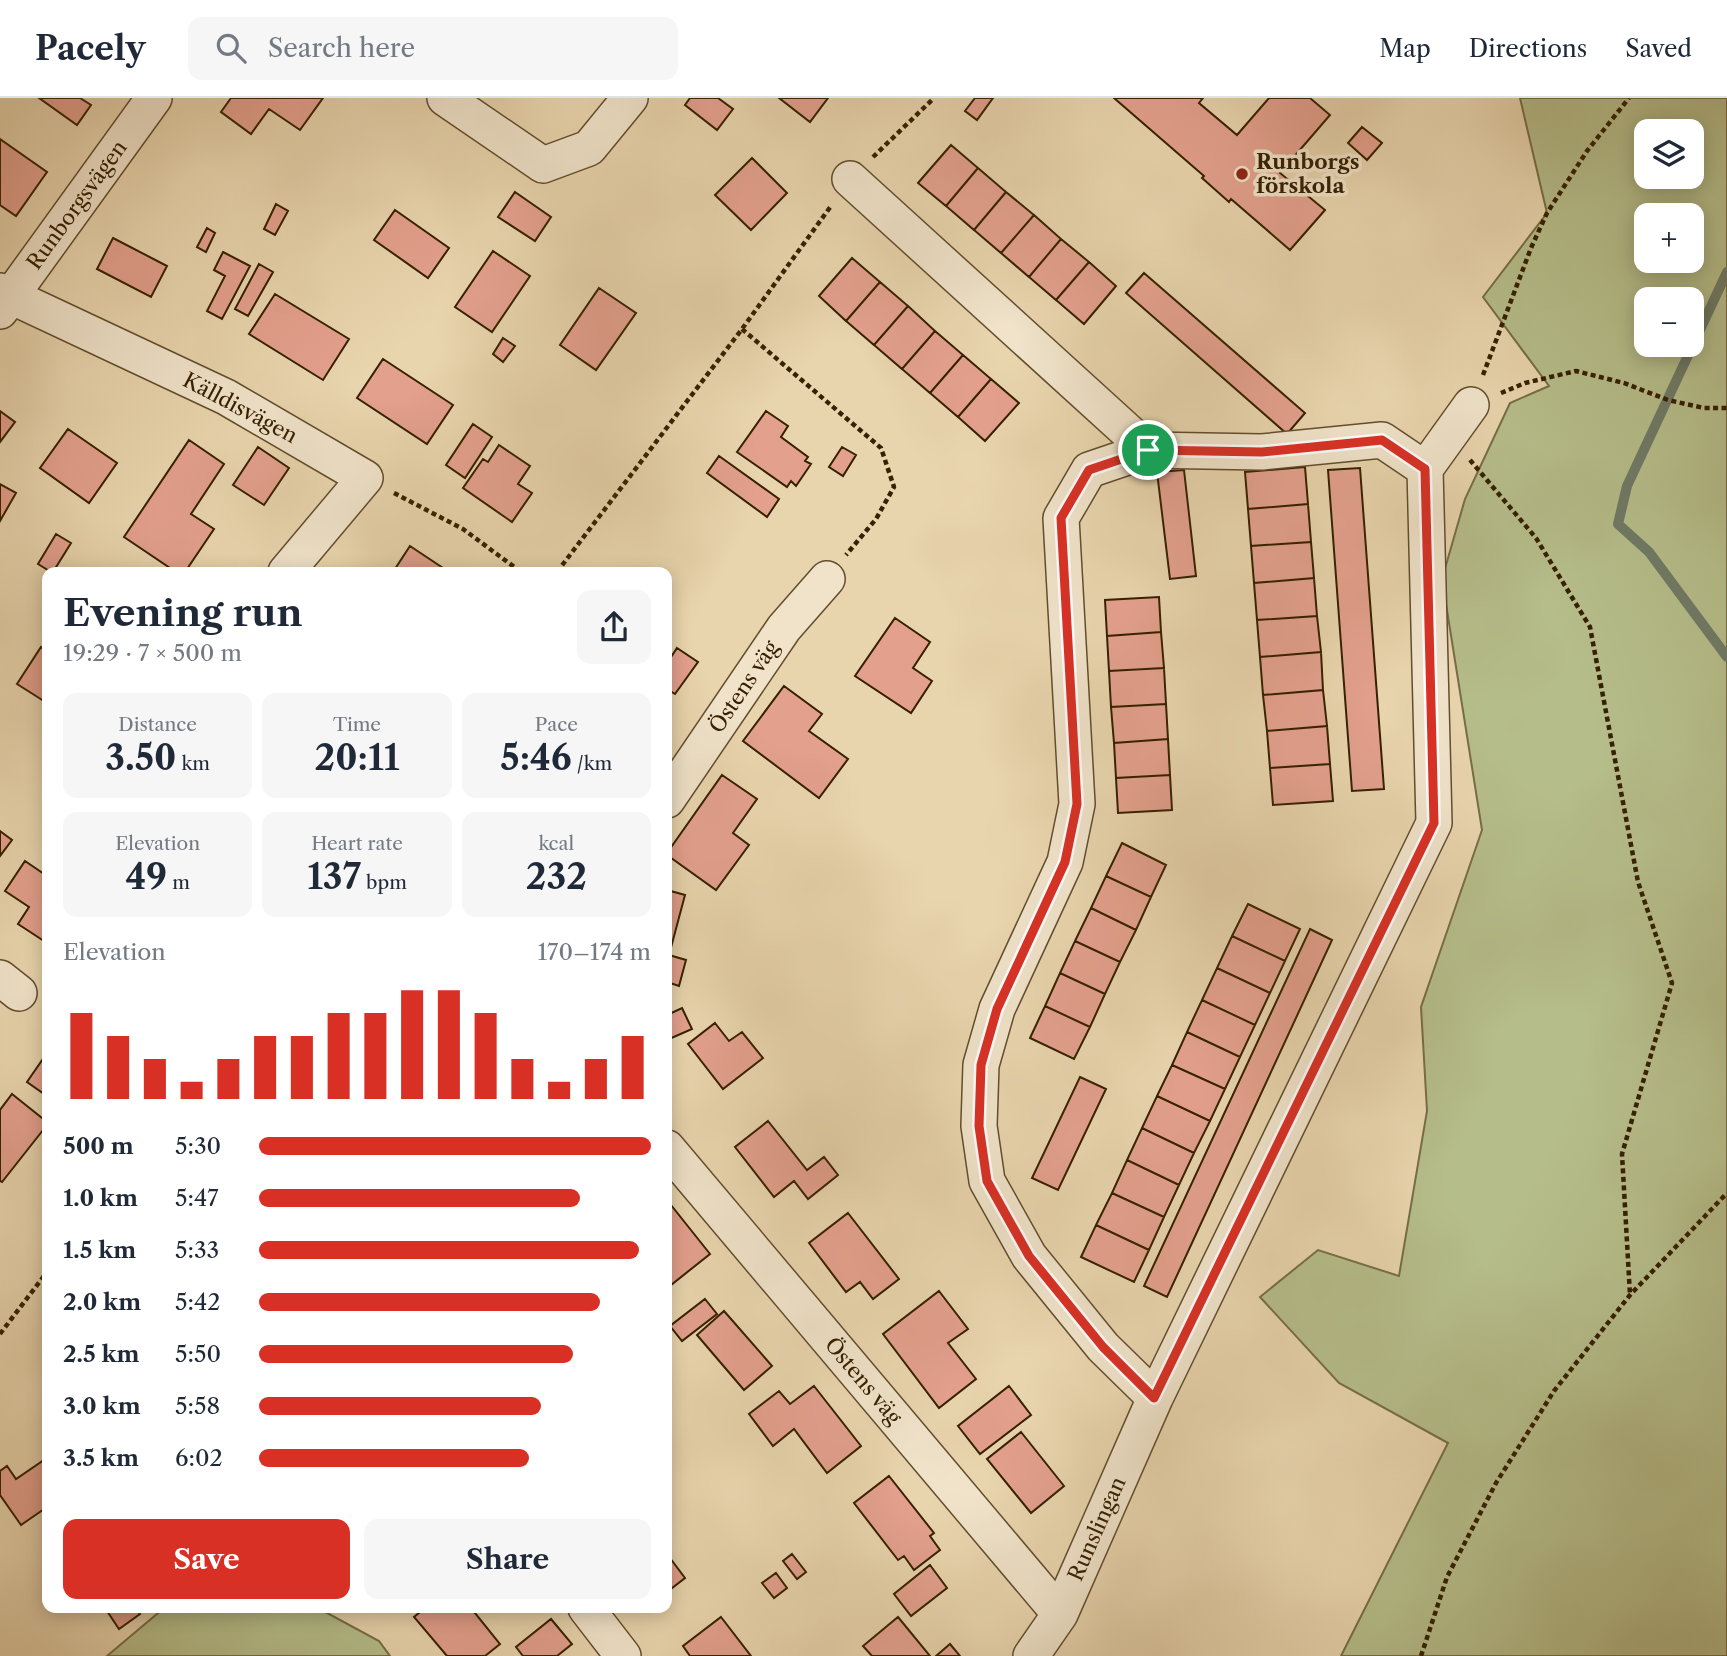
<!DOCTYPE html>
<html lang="en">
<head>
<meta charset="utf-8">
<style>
	body { margin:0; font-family:"Libre Caslon Text",serif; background:#f6f6f7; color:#1f2937; height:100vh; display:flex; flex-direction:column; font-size:26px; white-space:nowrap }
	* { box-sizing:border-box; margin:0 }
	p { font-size:23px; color:#747a83 }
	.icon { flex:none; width:38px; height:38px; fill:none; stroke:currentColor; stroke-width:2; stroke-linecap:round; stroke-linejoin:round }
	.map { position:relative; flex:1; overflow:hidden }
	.details { position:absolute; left:42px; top:469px; width:630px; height:1046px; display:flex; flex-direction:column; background:#fff; border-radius:14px; box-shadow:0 4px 18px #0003 }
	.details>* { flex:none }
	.controls { position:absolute; left:1634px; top:21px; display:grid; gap:14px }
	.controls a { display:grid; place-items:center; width:70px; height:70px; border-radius:14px; background:#fff; box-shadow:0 4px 18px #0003; font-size:35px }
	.pin { position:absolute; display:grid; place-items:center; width:60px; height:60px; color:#fff; margin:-30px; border:4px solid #fff; border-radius:50%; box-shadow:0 2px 7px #0007 }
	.round { display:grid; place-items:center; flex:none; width:74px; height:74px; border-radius:14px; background:#f6f6f7 }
	.head { display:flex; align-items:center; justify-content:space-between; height:119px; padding:0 21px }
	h1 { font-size:38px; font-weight:800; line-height:52px }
	.figures { display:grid; grid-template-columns:repeat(3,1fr); gap:10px; height:119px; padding:7px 21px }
	.figures div { display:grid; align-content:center; border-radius:14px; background:#f6f6f7; text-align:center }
	.figures b { font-size:35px; font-weight:800 }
	.figures small { font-size:19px; font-weight:400 }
	.figures p { font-size:19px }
	.chart { height:196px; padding:14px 21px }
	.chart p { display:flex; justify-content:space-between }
	.chart svg { width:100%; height:126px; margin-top:7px; stroke:#d93025; stroke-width:6 }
	.primary-button { display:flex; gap:14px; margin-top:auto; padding:14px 21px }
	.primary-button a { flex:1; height:80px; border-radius:14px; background:#d93025; color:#fff; font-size:28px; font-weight:800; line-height:80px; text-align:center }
	.primary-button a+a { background:#f6f6f7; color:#1f2937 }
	ul { padding:0 21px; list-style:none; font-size:23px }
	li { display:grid; grid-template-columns:112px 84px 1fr; align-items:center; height:52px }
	li i { height:18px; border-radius:9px; background:#d93025 }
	header { display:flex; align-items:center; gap:42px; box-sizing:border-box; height:98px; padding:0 35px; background:#fff; border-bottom:2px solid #e0e1e3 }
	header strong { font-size:33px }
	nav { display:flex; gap:38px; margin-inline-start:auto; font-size:24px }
	.search { width:490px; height:63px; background:#f6f6f7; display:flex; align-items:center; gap:18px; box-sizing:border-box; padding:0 24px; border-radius:14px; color:#747a83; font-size:26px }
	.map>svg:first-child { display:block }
	.green { fill:#b5bd8a; stroke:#766e46; stroke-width:2; fill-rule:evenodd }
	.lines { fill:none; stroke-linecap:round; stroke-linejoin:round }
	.stream { stroke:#707b67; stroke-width:10 }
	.building { fill:#e3a08d; stroke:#362001; stroke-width:2 }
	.street-casing { stroke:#624d2c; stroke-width:38 }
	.path { stroke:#362001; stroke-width:4.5; stroke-dasharray:5 3.5; stroke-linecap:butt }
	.street { stroke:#f0e3ca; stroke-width:35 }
	.route-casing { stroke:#fff; stroke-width:14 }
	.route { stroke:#d93025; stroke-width:9 }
	.poi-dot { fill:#8f2418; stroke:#f0e3ca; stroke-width:2.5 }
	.labels { text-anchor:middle; stroke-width:7; stroke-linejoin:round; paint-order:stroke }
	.poi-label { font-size:21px; font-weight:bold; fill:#362001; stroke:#f0e3ca; text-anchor:start }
	.street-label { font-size:21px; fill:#362001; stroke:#f0e3ca }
</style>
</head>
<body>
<header>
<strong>Pacely</strong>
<div class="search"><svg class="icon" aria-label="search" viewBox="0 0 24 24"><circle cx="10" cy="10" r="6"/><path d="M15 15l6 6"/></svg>Search here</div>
<nav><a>Map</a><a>Directions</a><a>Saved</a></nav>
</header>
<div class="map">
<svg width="1727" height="1558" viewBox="0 0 1727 1558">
	<rect width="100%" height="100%" fill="#e8d4ad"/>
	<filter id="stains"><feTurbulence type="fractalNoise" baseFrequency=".00286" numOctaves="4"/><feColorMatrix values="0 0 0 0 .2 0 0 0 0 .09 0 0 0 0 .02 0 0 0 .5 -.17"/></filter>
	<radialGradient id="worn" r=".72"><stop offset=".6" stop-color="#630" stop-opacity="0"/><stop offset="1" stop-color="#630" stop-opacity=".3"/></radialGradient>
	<path class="green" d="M 1520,0 L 1727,0 L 1727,1558 L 1341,1558 L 1448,1345 L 1339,1285 L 1260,1199 L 1318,1152 L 1399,1178 L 1427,1013 L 1421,909 L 1482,732 L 1442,481 L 1465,401 L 1510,305 L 1549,288 L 1483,199 L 1547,115 ZM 1647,33 L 1692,33 L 1692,79 L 1647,79 ZM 1647,117 L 1692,117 L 1692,163 L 1647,163 ZM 1647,201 L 1692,201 L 1692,247 L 1647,247 Z
		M 164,1510 L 318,1510 L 379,1543 L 390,1558 L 107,1558 Z"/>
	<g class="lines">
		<path class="stream" d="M 1727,174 L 1627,388 L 1618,426 L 1649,454 L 1727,559"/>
	</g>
	<path class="building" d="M 39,0 L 80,0 L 91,7 L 77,27 Z
		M 231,0 L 323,0 L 300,32 L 269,11 L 251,36 L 221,14 Z
		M 690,0 L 718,0 L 733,11 L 717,32 L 685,7 Z
		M 779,0 L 828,0 L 810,24 Z
		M 975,0 L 993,0 L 977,22 L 965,13 Z
		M 1114,0 L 1203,0 L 1199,5 L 1237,37 L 1269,0 L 1310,0 L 1330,17 L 1280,75 L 1325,112 L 1290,152 L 1231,101 L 1229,104 L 1202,80 L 1204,78 Z
		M 1362,29 L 1382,45 L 1367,62 L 1348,45 Z
		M 0,41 L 47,74 L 16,118 L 0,107 Z
		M 951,47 L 978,70 L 946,108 L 918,85 Z
		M 752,60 L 787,95 L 751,132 L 715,97 Z
		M 978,70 L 1006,94 L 974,132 L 946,108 Z
		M 515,94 L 551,119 L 535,143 L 498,119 Z
		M 1006,94 L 1034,117 L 1001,155 L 974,132 Z
		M 276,106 L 288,113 L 275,137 L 264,131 Z
		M 395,112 L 449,150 L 428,180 L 374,142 Z
		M 1034,117 L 1061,141 L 1029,179 L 1001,155 Z
		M 207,130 L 215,135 L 206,154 L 197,149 Z
		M 113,140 L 167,168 L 151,199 L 97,171 Z
		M 1061,141 L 1089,164 L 1056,202 L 1029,179 Z
		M 493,153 L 530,178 L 492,234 L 455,209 Z
		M 223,154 L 250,168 L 222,221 L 207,213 L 225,178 L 214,172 Z
		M 852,160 L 880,184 L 846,223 L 819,198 Z
		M 1089,164 L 1116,188 L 1084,226 L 1056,202 Z
		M 259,166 L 273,174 L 248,218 L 235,211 Z
		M 1144,175 L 1305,315 L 1287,336 L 1126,195 Z
		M 880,184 L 908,208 L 874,247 L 846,223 Z
		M 599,190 L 636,215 L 596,272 L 560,247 Z
		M 275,196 L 349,241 L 323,282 L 249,236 Z
		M 908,208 L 935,233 L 902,271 L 874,247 Z
		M 935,233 L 963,257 L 930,295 L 902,271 Z
		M 503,240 L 515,248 L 503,264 L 493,256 Z
		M 963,257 L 991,281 L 958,319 L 930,295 Z
		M 383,261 L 453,307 L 427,346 L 357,300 Z
		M 991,281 L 1019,305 L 985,343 L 958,319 Z
		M 0,313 L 15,324 L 0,344 Z
		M 766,313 L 788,328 L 781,339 L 808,359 L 805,363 L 811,366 L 796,388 L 791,383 L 787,389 L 737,354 Z
		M 473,326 L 492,339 L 465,380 L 446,367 Z
		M 68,331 L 117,365 L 89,405 L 40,370 Z
		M 189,342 L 224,366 L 191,416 L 214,431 L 185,474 L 176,474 L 124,439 Z
		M 499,347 L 530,368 L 518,386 L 532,395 L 512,424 L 463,390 L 483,361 L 488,364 Z
		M 258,349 L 289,370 L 264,407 L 233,387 Z
		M 842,349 L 856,357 L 843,378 L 829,369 Z
		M 719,358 L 779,401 L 767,419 L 707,375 Z
		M 1305,369 L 1308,406 L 1248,411 L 1245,374 Z
		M 1360,370 L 1384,691 L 1352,693 L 1328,372 Z
		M 1184,372 L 1196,478 L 1170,481 L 1157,374 Z
		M 0,386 L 16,395 L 0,423 Z
		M 1308,406 L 1311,444 L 1251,448 L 1248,411 Z
		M 56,436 L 71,445 L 53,474 L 51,474 L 38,466 Z
		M 1311,444 L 1314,480 L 1254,485 L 1251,448 Z
		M 410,448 L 449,474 L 393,474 Z
		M 1314,480 L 1317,518 L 1257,522 L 1254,485 Z
		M 1159,499 L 1161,534 L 1107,538 L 1105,502 Z
		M 1317,518 L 1321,554 L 1260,559 L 1257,522 Z
		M 895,520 L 930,544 L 913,570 L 932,583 L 911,615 L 855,578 Z
		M 1161,534 L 1164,570 L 1109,573 L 1107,538 Z
		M 41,549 L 47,553 L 47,605 L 17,586 Z
		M 677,550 L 698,564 L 675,596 L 667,591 L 667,556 L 671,559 Z
		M 1321,554 L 1323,592 L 1263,597 L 1260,559 Z
		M 1164,570 L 1166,606 L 1111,609 L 1109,573 Z
		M 784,588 L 822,616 L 809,633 L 848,661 L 819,700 L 743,643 Z
		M 1323,592 L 1327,628 L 1267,633 L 1263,597 Z
		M 1166,606 L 1168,641 L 1114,645 L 1111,609 Z
		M 1327,628 L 1330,666 L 1270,670 L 1267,633 Z
		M 1168,641 L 1170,677 L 1116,680 L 1114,645 Z
		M 1330,666 L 1333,703 L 1273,707 L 1270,670 Z
		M 722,677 L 757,701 L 733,735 L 749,747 L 716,792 L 667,757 L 667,755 Z
		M 1170,677 L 1172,712 L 1118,715 L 1116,680 Z
		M 0,733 L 12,742 L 0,758 Z
		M 1122,745 L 1166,767 L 1151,799 L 1106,778 Z
		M 25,763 L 47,778 L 47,845 L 18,826 L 29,809 L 5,793 Z
		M 1106,778 L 1151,799 L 1136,832 L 1091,810 Z
		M 667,792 L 685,797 L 669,857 L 686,862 L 679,888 L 667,884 Z
		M 1248,806 L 1300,831 L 1285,863 L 1232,838 Z
		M 1091,810 L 1136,832 L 1120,864 L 1075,843 Z
		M 1310,831 L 1332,842 L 1167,1199 L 1144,1188 Z
		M 1232,838 L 1285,863 L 1270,895 L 1217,870 Z
		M 1075,843 L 1120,864 L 1105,896 L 1060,875 Z
		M 1217,870 L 1270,895 L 1255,927 L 1202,902 Z
		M 1060,875 L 1105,896 L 1090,929 L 1045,908 Z
		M 1202,902 L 1255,927 L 1240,959 L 1187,934 Z
		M 1045,908 L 1090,929 L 1074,961 L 1030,940 Z
		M 682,910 L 692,931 L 667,942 L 667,917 Z
		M 715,925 L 729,943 L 742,934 L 763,960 L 723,991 L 688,946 Z
		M 1187,934 L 1240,959 L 1225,991 L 1172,967 Z
		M 47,955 L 47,998 L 27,984 Z
		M 1172,967 L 1225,991 L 1210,1023 L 1157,998 Z
		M 1080,979 L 1106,991 L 1058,1092 L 1032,1080 Z
		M 12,996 L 47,1024 L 47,1027 L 2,1084 L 0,1083 L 0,1012 Z
		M 1157,998 L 1210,1023 L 1194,1055 L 1142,1030 Z
		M 768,1023 L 807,1072 L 824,1059 L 838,1077 L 808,1101 L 794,1083 L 774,1099 L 735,1049 Z
		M 1142,1030 L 1194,1055 L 1179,1087 L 1127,1062 Z
		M 1127,1062 L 1179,1087 L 1164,1119 L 1112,1095 Z
		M 1112,1095 L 1164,1119 L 1149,1152 L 1096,1127 Z
		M 667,1102 L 710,1156 L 671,1187 L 667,1182 Z
		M 848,1115 L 899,1181 L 873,1201 L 860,1184 L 846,1194 L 809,1145 Z
		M 1096,1127 L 1149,1152 L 1134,1184 L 1081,1159 Z
		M 939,1193 L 968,1231 L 948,1245 L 976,1281 L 939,1310 L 883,1236 Z
		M 705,1201 L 717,1216 L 682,1243 L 670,1228 Z
		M 724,1213 L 772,1268 L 744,1292 L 697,1237 Z
		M 814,1288 L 861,1348 L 827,1375 L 794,1331 L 773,1348 L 749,1316 L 779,1293 L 790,1306 Z
		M 1009,1288 L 1031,1317 L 980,1356 L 958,1328 Z
		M 1021,1334 L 1064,1388 L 1031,1415 L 987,1361 Z
		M 44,1362 L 47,1367 L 47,1409 L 21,1427 L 0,1397 L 0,1373 L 7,1368 L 16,1381 Z
		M 889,1378 L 934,1435 L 930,1438 L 940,1452 L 914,1472 L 904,1458 L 898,1462 L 854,1405 Z
		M 667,1456 L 685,1480 L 667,1494 Z
		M 792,1456 L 806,1474 L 797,1481 L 783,1463 Z
		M 930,1467 L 947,1490 L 911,1518 L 894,1496 Z
		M 776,1475 L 787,1490 L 774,1500 L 762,1485 Z
		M 105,1510 L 136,1510 L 140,1516 L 119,1531 Z
		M 425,1510 L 471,1510 L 500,1546 L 485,1558 L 447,1558 L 414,1519 Z
		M 721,1519 L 751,1558 L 690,1558 L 683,1548 Z
		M 898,1519 L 930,1558 L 872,1558 L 863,1548 Z
		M 551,1521 L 572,1546 L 557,1558 L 523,1558 L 516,1549 Z
		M 950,1546 L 960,1558 L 936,1558 Z"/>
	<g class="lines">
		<g class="street-casing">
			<path id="street" d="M 445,0 L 543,67 L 589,50 L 630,0
				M 850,81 L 1148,352
				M 0,193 L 226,299 L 365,380 L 286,474
				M 0,213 L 154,0
				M 667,702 L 784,530 L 827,481
				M 0,880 L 19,895
				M 667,1050 L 1060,1516
				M 1155,1300 L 1103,1249 L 1029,1158 L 987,1083 L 979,1028 L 981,967 L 997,911 L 1065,764 L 1077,706 L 1061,420 L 1089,372 L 1148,352 L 1262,354 L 1382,342 L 1425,371
				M 586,1510 L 623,1558
				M 1031,1558 L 1060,1516 L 1155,1300 L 1434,725 L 1425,371 L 1471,307"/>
		</g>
		<path class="path" d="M 873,59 L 934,0
			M 742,231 L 881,350 L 894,389 L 876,421 L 846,457
			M 1483,277 L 1531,150 L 1547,115 L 1587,53 L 1629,0
			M 1501,295 L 1525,285 L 1576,273 L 1624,285 L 1668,302 L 1704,310 L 1727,310
			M 1470,362 L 1536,440 L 1590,529 L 1638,784 L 1672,885 L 1622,1056 L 1630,1197
			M 394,395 L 463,431 L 521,474
			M 557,474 L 742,231 L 831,108
			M 0,1236 L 47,1174
			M 1421,1558 L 1447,1479 L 1496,1385 L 1554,1293 L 1630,1197 L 1727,1095"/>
		<use href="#street" class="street"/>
	</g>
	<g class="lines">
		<g class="route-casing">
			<path id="route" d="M 1382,342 L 1425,371 L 1434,725 L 1154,1300 L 1103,1249 L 1029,1158 L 987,1083 L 979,1028 L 981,967 L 997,911 L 1065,764 L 1077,706 L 1061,420 L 1089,372 L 1148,352 L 1262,354 Z"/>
		</g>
		<use href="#route" class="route"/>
	</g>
	<circle class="poi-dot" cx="1242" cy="76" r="7"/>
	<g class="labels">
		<g class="poi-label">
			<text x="1256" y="71">Runborgs<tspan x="1256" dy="24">förskola</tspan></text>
		</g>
		<g class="street-label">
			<text transform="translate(77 107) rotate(-54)" y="7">Runborgsvägen</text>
			<text transform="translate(240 310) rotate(28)" y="7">Källdisvägen</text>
			<text transform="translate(744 589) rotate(-56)" y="7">Östens väg</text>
			<text transform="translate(863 1283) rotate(50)" y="7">Östens väg</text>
			<text transform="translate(1097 1431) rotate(-66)" y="7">Runslingan</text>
		</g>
	</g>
	<rect width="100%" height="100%" filter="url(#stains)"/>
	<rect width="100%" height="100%" fill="url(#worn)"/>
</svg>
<div class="controls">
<a><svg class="icon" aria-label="layers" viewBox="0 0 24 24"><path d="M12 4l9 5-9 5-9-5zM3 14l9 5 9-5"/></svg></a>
<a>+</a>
<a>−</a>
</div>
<div class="pin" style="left:1148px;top:352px;background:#1e9e55"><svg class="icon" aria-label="arrive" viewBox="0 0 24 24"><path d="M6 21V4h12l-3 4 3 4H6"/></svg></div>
<section class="details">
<div class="head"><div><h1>Evening run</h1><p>19:29 · 7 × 500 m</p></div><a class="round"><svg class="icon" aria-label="share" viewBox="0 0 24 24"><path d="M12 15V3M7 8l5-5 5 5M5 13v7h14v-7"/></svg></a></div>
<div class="figures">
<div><p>Distance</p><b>3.50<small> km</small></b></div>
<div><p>Time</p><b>20:11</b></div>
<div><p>Pace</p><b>5:46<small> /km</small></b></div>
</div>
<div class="figures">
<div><p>Elevation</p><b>49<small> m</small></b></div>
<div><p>Heart rate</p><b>137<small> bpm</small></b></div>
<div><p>kcal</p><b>232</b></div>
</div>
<div class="chart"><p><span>Elevation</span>170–174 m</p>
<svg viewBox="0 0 160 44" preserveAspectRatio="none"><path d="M5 44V14M15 44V22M25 44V30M35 44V38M45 44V30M55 44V22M65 44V22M75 44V14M85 44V14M95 44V6M105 44V6M115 44V14M125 44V30M135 44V38M145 44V30M155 44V22"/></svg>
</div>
<ul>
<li><b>500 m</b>5:30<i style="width:100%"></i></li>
<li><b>1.0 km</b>5:47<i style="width:82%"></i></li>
<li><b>1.5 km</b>5:33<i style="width:97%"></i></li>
<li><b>2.0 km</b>5:42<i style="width:87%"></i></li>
<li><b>2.5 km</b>5:50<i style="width:80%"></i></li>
<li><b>3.0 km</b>5:58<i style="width:72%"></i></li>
<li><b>3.5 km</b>6:02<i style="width:69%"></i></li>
</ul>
<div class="primary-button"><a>Save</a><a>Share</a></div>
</section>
</div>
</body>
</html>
